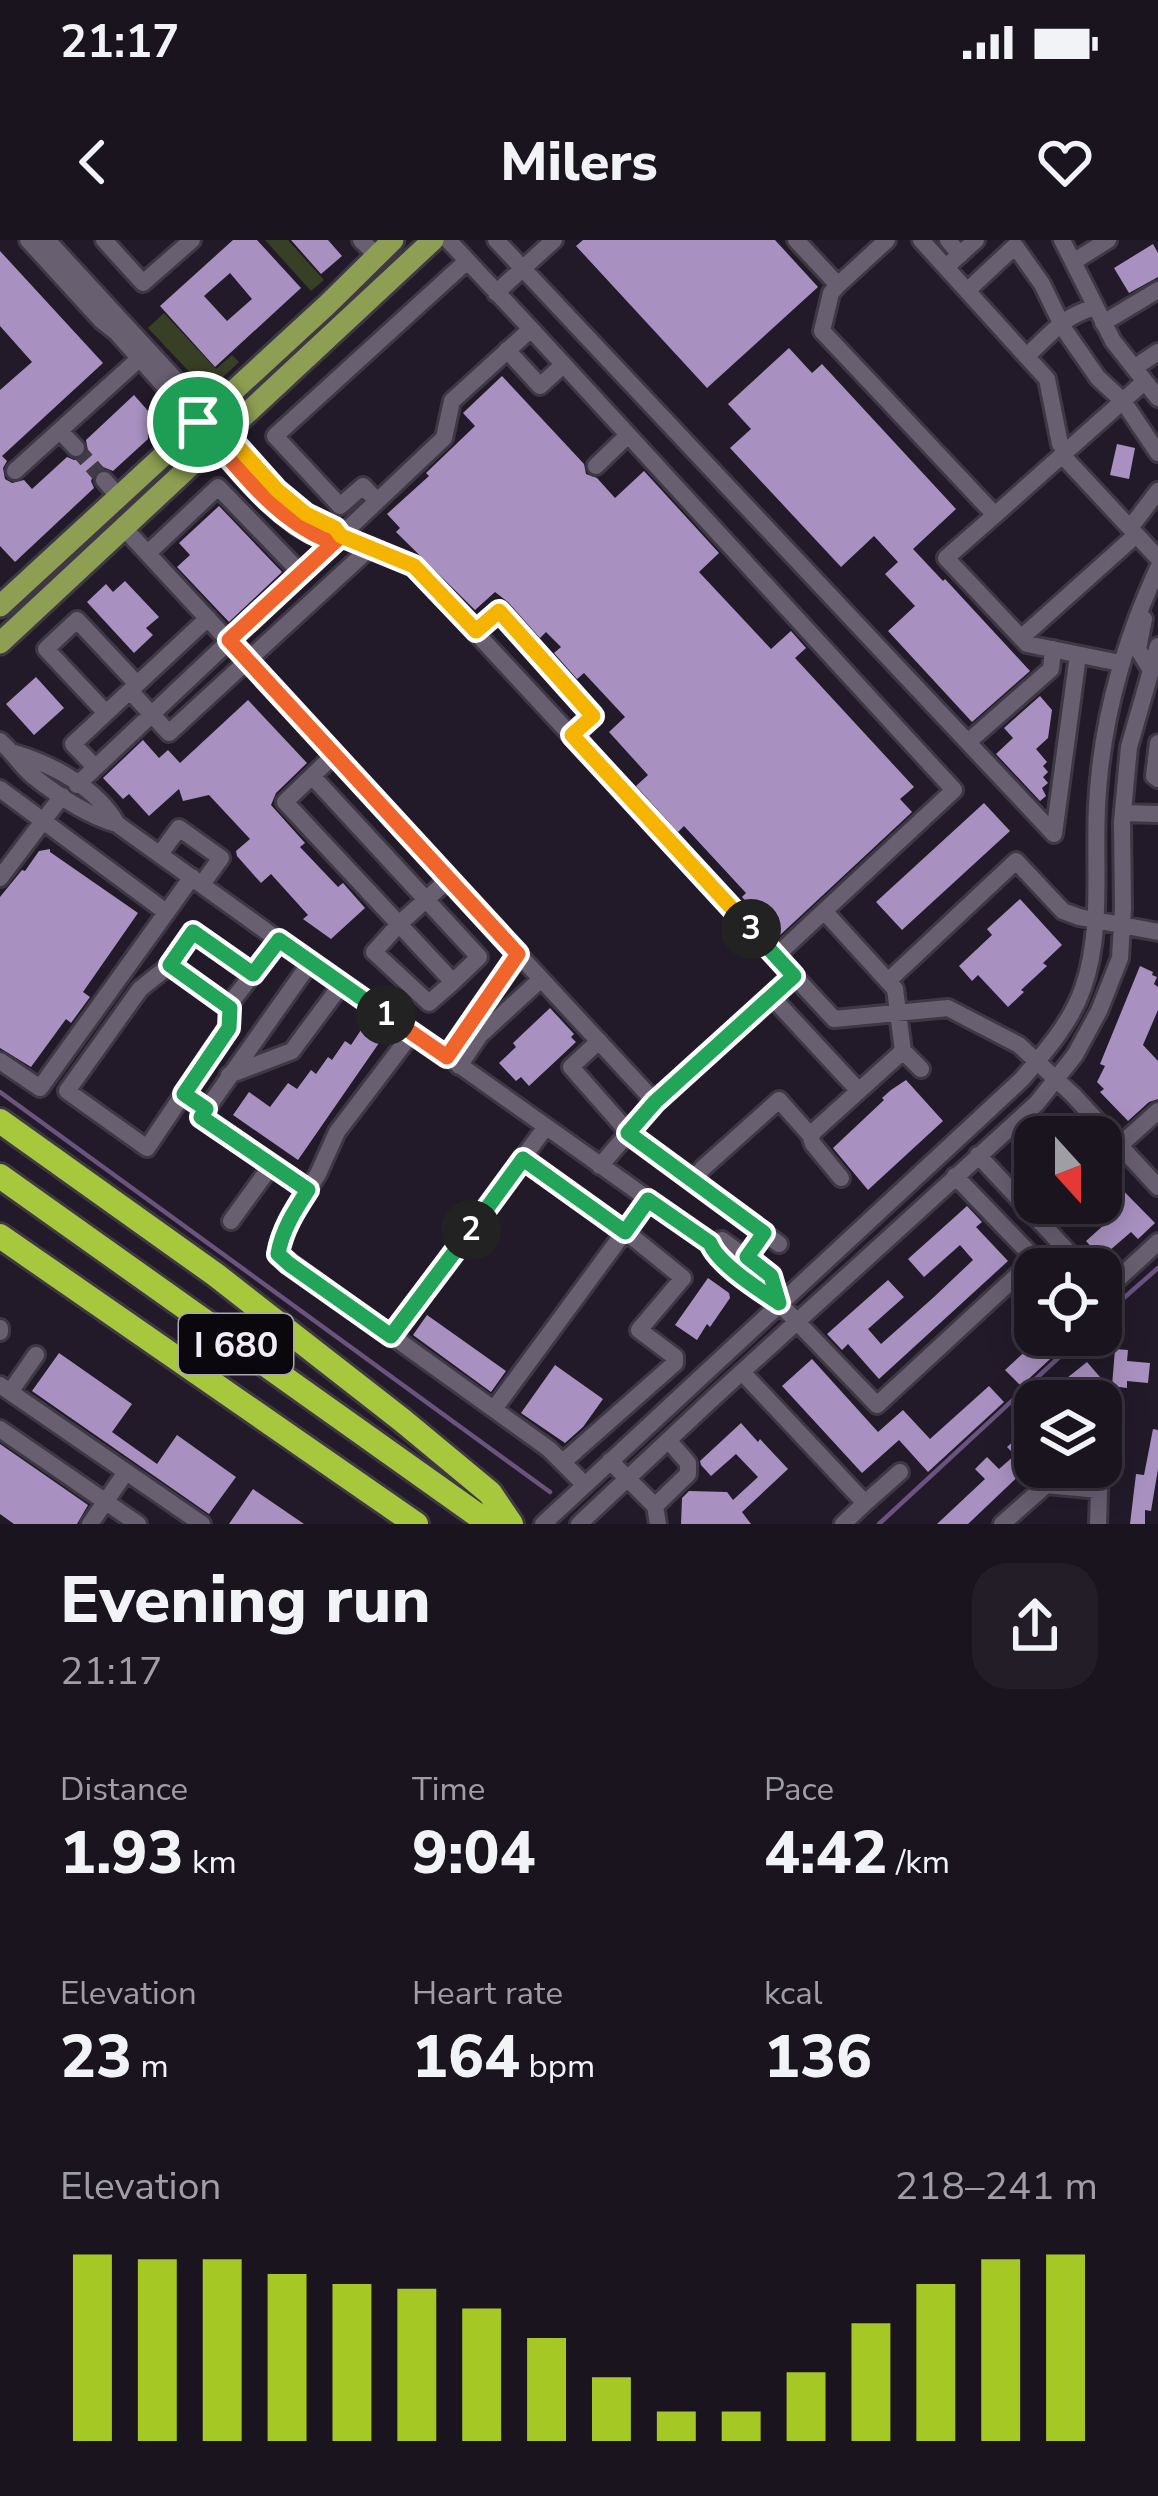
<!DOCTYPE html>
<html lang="en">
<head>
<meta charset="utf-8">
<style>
	body { margin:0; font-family:"Nunito Sans",sans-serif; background:#231d28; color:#f1f3f6; height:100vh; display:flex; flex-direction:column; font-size:45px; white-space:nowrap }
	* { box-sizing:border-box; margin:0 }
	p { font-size:39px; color:#9f9ea4 }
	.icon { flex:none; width:66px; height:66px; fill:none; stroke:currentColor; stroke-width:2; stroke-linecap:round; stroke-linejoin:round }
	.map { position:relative; height:1284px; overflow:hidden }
	.details { display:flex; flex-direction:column; background:#1a141f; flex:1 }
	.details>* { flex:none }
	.needle { width:78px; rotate:159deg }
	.tools { position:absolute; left:1014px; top:876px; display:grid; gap:24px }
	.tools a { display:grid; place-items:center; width:108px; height:108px; border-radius:24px; background:#1a141f; box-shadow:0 6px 30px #0003,0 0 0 3px #38333d; font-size:60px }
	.pin { position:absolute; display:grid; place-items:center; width:102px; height:102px; color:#fff; margin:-51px; border:6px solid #fff; border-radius:50%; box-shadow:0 3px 12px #0007 }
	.km { position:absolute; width:60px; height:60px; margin:-30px; border-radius:50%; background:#222; color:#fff; font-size:33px; line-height:60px; text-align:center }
	.round { display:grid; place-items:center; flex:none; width:126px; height:126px; border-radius:36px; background:#231d28 }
	.overview { display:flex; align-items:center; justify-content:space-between; height:204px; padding:0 60px }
	h1 { font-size:66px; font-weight:800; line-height:90px }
	.figures { display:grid; grid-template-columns:repeat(3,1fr); gap:18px; height:204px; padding:12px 60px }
	.figures div { display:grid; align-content:center }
	.figures b { font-size:60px; font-weight:800 }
	.figures small { font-size:33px; font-weight:400 }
	.figures p { font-size:33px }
	.chart { height:336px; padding:24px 60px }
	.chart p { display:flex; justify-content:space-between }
	.chart svg { width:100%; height:216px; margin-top:12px; stroke:#a5c824; stroke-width:6 }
	.status { display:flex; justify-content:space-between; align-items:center; height:84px; padding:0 60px; background:#1a141f; direction:ltr }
	.status svg { height:33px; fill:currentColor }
	header { display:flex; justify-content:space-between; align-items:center; height:156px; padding:0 60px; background:#1a141f; font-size:54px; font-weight:800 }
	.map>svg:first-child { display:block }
	.green { fill:#373f25 }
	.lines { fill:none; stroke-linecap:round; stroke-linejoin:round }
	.stream { stroke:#6a547f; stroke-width:4.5 }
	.building { fill:#a891c0; fill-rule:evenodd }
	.minor-tunnel { stroke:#413a48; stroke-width:16; stroke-dasharray:16 8; stroke-linecap:butt }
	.minor-casing { stroke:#3e3844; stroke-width:22 }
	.major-casing { stroke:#3e3844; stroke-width:27 }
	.highway-casing { stroke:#3e3844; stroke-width:30 }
	.minor { stroke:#685f71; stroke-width:16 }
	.major { stroke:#8e9e52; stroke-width:21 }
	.highway { stroke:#a7c83d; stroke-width:24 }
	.split-1-casing { stroke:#fff; stroke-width:24 }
	.split-2-casing { stroke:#fff; stroke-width:24 }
	.split-3-casing { stroke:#fff; stroke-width:24 }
	.split-4-casing { stroke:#fff; stroke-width:24 }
	.split-1 { stroke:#f0652b; stroke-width:15 }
	.split-2 { stroke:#22a559; stroke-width:15 }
	.split-3 { stroke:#22a559; stroke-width:15 }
	.split-4 { stroke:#f5b400; stroke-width:15 }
	.labels { text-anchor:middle; stroke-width:12; stroke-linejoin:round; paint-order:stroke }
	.shield { fill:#0a070d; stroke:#aca7b1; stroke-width:3 }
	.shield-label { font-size:36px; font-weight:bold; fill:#f1ecf7 }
</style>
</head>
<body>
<div class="status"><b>21:17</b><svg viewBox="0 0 49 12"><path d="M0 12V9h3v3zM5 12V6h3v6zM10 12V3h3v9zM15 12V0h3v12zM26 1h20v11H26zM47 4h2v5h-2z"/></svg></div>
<header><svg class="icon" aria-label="back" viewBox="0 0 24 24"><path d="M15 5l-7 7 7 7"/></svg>Milers<svg class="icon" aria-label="heart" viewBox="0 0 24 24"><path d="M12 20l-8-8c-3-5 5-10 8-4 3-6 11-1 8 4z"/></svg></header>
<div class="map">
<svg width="1158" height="1284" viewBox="0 0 1158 1284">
	<rect width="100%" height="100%" fill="#221a29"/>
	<path class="green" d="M 265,0 L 288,0 L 324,40 L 311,51 Z
		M 164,73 L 216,129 L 232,115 L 239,122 C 225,135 217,147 197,140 L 148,88 Z"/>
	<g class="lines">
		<path class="stream" d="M 0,852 L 550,1252
			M 1101,1078 L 1158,1028
			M 879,1284 L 1083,1095"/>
	</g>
	<path class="building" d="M 233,0 L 257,0 L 301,48 L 215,127 L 160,66 ZM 230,33 L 252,59 L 227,81 L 204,56 Z
		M 291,0 L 328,0 L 342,16 L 321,34 Z
		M 583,0 L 775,0 L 818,47 L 707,148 L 576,6 Z
		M 1153,4 L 1158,13 L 1158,37 L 1129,53 L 1114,28 Z
		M 0,11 L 103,123 L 2,216 L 7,221 L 3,228 L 5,239 L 12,243 L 24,240 L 32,249 L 67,217 L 74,220 L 84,218 L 88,211 L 86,200 L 134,155 L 149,172 L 148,199 L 113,231 L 103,227 L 95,231 L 91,241 L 94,248 L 15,322 L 0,306 L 0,150 L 32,122 L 0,86 Z
		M 789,108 L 812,133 L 822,124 L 956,269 L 913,309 L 943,341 L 945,339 L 1030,431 L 972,482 L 888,391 L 915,366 L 885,334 L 898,322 L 874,296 L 841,327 L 730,208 L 751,189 L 728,164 Z
		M 502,136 L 584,224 L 586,234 L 597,238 L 615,258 L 644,231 L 719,313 L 699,332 L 771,409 L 791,391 L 806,408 L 795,418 L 914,547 L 900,559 L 912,572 L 778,697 L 742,657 L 746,653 L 684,586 L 678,592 L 636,546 L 648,535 L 609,492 L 625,477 L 584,433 L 577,439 L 554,413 L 561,407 L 546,392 L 540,398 L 508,362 L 495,352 L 475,370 L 396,292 L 400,288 L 387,274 L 429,236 L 426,233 L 475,186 L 463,173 Z
		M 1117,204 L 1135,208 L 1129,239 L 1110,235 Z
		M 219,266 L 282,332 L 229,382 L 177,327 L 190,315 L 179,303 Z
		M 125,341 L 159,377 L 146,388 L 153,395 L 134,413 L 87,362 L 106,344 L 113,352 Z
		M 36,437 L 64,468 L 34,495 L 6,464 Z
		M 1040,456 L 1052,470 L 1048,498 L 1036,509 L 1047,522 L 1043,526 L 1048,532 L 1043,537 L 1048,543 L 1042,548 L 1046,556 L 1040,561 L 996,514 L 1013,498 L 1004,488 Z
		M 248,460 L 307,523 L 276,553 L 271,565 L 305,603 L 300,607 L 338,647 L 343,643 L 365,668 L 331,699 L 303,679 L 308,675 L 271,634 L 261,643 L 237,616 L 236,611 L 250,599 L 209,555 L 183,561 L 179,549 L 149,576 L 129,554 L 123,559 L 103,538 L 143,500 L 159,518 L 168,510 L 180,523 Z
		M 984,563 L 1010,591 L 902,690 L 876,662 Z
		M 50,609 L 50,612 L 138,673 L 83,752 L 90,757 L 71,783 L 66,779 L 31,827 L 0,808 L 0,657 L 22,630 L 25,631 L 39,611 Z
		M 1020,659 L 1062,705 L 1043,723 L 1047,726 L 1021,750 L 1024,752 L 1008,767 L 978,735 L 972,741 L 959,726 L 992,695 L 987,689 Z
		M 1140,726 L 1153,732 L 1152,735 L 1157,737 L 1154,744 L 1158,747 L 1158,770 L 1143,805 L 1158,821 L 1158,859 L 1149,862 L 1128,881 L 1100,852 L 1104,849 L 1097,842 L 1105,826 L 1100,824 Z
		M 550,768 L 574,794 L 571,797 L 576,802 L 529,846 L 521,837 L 516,841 L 499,823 L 516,807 L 513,803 Z
		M 361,790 L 379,803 L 298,920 L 233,875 L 249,852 L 270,867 L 288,843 L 297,849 L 311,830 L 316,834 L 328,817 L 332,820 L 345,801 L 351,805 Z
		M 906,840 L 943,881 L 868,950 L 833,908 L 884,860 L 882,858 L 891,850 Z
		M 1101,928 L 1155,983 L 1138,999 L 1131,992 L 1101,1018 L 1086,1001 L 1115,975 L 1101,959 Z
		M 967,966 L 982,982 L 976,987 L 1008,1021 L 879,1139 L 848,1104 L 842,1110 L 827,1094 L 888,1040 L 904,1057 L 868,1089 L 881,1104 L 934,1057 L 973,1020 L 960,1005 L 924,1037 L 908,1019 Z
		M 708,1038 L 729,1053 L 730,1058 L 710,1087 L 707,1084 L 697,1100 L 675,1085 Z
		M 427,1075 L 506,1131 L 491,1152 L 413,1095 Z
		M 1043,1095 L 1076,1095 L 1021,1146 L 1005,1130 Z
		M 1115,1109 L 1128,1110 L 1127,1121 L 1150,1123 L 1148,1143 L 1127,1141 L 1127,1148 L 1112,1146 Z
		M 59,1113 L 132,1164 L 112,1192 L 157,1224 L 177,1195 L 236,1237 L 209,1274 L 32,1151 Z
		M 812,1119 L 878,1192 L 903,1170 L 930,1199 L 989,1146 L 1004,1162 L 928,1232 L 899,1200 L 862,1233 L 782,1146 Z
		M 1087,1122 L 1106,1144 L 1087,1161 L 1078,1161 L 1069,1151 L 1074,1146 L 1067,1138 Z
		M 555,1125 L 603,1159 L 583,1187 L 565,1203 L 521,1173 Z
		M 1035,1182 L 1035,1224 L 1028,1230 L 1027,1228 L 968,1284 L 937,1284 L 985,1239 L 975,1229 L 987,1217 L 999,1229 L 1015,1215 L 1007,1207 Z
		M 741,1183 L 758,1202 L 760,1199 L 788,1229 L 742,1272 L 751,1284 L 681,1284 L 682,1258 L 689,1251 L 727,1252 L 733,1260 L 758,1237 L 736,1214 L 711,1236 L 701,1225 L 700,1221 Z
		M 1153,1189 L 1158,1190 L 1158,1229 L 1151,1271 L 1145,1270 L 1145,1284 L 1130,1284 L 1136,1234 L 1144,1235 Z
		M 0,1204 L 88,1265 L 77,1284 L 14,1284 L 0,1274 Z
		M 253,1249 L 304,1284 L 229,1284 Z"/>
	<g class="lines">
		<path class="minor-tunnel" d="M 76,208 L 104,240"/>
		<g class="minor-casing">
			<path id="minor" d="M 28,0 L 102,81 L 116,92 L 266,260 C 287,279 311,304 341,296
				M 47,0 L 277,250 L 306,274 L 335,288 L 341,296 L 414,326 L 834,779 L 948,768 L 1019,805 L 1073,855 L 1158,947
				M 104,0 L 143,43 L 192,0
				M 361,0 L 376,15
				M 496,0 L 1054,594 L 1078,415
				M 796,0 L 838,45 L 831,53 L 822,91 L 995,275 L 946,318 L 1027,404 L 1120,423
				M 921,0 L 1047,139 L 1060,204 L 1066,211
				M 948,0 L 960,15
				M 1062,0 L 1113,101 L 1158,158
				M 1073,22 L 1108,0
				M 946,27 L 976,0
				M 838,45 L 887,0
				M 967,51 L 1015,6 L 1042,44 L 1061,83
				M 496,53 L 554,0
				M 1103,83 L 1158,50
				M 531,89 L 954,550 L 776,716
				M 1066,92 L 1098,138 L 1123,161 L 1158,213
				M 507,110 L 540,146 L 563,125
				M 1029,118 L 1031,112 C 1052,92 1067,74 1096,67
				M 1134,128 L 1158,112
				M 60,191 L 76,208
				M 1062,215 L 1158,318
				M 596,226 L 628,195
				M 15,231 L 140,118
				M 104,240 L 118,256
				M 377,261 L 363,246 L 340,266 L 275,196 L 467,21
				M 995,275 L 1144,142
				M 123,287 L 655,862
				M 1130,288 L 1158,251
				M 148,313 L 218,247 L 300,332
				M 1144,379 L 1138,409 L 1150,429
				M 476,391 L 499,371 L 593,476 L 571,495
				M 1021,398 L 1136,295
				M 130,451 L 169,493 L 371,307
				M 106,473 L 46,409 L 77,380 L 137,444
				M 0,501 C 13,512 21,526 33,536 C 58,556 86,575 117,584 L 341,745 L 413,792 L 710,1003 L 714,1013 L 756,1048 L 779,1063 L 877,1165 L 1035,1019 L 955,936
				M 968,502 L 1051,429 L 1053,409
				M 1158,503 L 1154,536 L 1158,539
				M 14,513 C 52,524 97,548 117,584
				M 95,527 L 73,504 L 208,378
				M 312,536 L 479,717 L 453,742 L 285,562 L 334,515
				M 77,545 L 444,198 L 452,161 L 531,89 L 448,0
				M 0,549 L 166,672
				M 1123,573 L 1158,574
				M 160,614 L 179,588 L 221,618 L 202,644
				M 0,638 L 62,556
				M 449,639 L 399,684 L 374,712 L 429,763 L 453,742
				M 170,725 L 140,749 L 67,851 L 147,908 L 228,788 L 229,765 L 279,700
				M 888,741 L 1016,621 L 1063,671 L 1079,677 L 1158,692
				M 771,756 L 859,851
				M 229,765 L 170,725 L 193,692 L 253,733
				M 413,792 L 337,892 L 318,934 L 289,980 L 280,1002 L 278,1014 L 549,1209 L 585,1245
				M 599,801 L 571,827 L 629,893 L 779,1004
				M 903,811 L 921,829
				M 447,817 L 517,714
				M 0,821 L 40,848 L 192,637
				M 459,826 L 480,795 L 541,739
				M 229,835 L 292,811 L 341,745
				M 810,895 L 813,904 L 841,938
				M 1119,906 L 1158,871
				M 978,915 L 1084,1029
				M 523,919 L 625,991 L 683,1038 L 639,1090 L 675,1117 L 675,1123 L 563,1222
				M 271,926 L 308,950
				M 600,926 L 655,862 L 794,736
				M 693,941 L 703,928 L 779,860 L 810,895 L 903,811 L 895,749 L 824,671
				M 231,981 L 271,926 L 201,877 L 310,723
				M 710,1003 L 722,1000 L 771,1036 L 779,1062
				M 1101,1048 L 1104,1052 L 1158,1002
				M 0,1088 L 0,1092
				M 391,1096 L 545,888
				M 742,1132 L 865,1263 L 843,1284
				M 0,1145 L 202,1284
				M 10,1152 L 36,1115
				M 494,1169 L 648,960
				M 0,1189 L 138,1284
				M 610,1221 L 655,1266 L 658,1284
				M 865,1263 L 900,1232
				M 655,1266 L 688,1234 L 688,1223 L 669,1201
				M 90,1284 L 126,1232
				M 543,1284 L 1022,839 C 1045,812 1071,783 1083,748 C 1103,691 1094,626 1097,566 C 1101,482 1123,404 1158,328
				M 579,1284 L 710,1161 L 1037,863 L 1075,815 L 1099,771 L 1120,718 L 1123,668 L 1122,582 L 1129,507 L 1158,406
				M 1002,1284 L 1046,1245 L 1099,1250
				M 1098,1284 L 1099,1250 L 1113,1178"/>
		</g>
		<g class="major-casing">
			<path id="major" d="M 0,366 L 328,64 L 393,0
				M 0,403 L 433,0"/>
		</g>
		<g class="highway-casing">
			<path id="highway" d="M 0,881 L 216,1035 L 402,1180 L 490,1253 L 511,1284
				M 0,936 L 490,1284
				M 0,996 L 416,1284"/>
		</g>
		<use href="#minor" class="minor"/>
		<use href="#major" class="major"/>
		<use href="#highway" class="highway"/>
	</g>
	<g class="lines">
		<g class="split-1-casing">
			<path id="split-1" d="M 198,182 C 237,226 271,276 326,300 L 341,296 L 229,400 L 518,714 L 447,817 L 386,775"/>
		</g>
		<g class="split-2-casing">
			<path id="split-2" d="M 386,775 L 279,700 L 253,734 L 193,692 L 170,725 L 230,768 L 229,788 L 184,854 L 206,869 L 201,877 L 308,950 C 295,970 282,990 278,1014 L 289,1024 L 391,1096 L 471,990"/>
		</g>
		<g class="split-3-casing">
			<path id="split-3" d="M 471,990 L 523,919 L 625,992 L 648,960 L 710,1003 C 718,1024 760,1050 779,1063 L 771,1036 L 747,1017 L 764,993 L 628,893 L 655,862 L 794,736 L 751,689"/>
		</g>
		<g class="split-4-casing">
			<path id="split-4" d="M 198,182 L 208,173 L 277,250 L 306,274 L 335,288 L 341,296 L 414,326 L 476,391 L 499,371 L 593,476 L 572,495 L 751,689"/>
		</g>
		<use href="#split-1" class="split-1"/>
		<use href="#split-2" class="split-2"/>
		<use href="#split-3" class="split-3"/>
		<use href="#split-4" class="split-4"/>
	</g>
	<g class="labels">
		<rect class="shield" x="179" y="1074" width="114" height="60" rx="9"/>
		<g class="shield-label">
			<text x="236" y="1117">I 680</text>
		</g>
	</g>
</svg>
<div class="tools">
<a><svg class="needle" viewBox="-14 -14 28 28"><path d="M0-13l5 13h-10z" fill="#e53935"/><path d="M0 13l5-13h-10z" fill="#9f9ea4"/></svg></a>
<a><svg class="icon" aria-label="locate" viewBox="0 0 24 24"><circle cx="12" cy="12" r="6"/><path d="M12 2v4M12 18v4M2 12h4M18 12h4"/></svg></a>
<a><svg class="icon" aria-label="layers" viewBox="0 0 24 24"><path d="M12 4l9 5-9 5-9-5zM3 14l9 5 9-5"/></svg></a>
</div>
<div class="pin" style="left:198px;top:182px;background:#1e9e55"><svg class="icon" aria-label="arrive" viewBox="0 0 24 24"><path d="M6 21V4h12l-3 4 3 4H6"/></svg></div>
<b class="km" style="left:386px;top:775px">1</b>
<b class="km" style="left:471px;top:990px">2</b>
<b class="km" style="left:751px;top:689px">3</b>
</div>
<section class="details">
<div class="overview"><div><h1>Evening run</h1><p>21:17</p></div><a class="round"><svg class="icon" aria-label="share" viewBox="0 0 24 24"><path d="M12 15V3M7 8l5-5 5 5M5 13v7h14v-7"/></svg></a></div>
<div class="figures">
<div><p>Distance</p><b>1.93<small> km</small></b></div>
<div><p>Time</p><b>9:04</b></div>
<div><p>Pace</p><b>4:42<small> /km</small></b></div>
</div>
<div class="figures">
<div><p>Elevation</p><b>23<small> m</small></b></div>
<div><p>Heart rate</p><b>164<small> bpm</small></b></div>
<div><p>kcal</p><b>136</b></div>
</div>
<div class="chart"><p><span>Elevation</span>218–241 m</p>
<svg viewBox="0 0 160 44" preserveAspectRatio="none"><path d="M5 44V6M15 44V7M25 44V7M35 44V10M45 44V12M55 44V13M65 44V17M75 44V23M85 44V31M95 44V38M105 44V38M115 44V30M125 44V20M135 44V12M145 44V7M155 44V6"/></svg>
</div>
</section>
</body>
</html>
